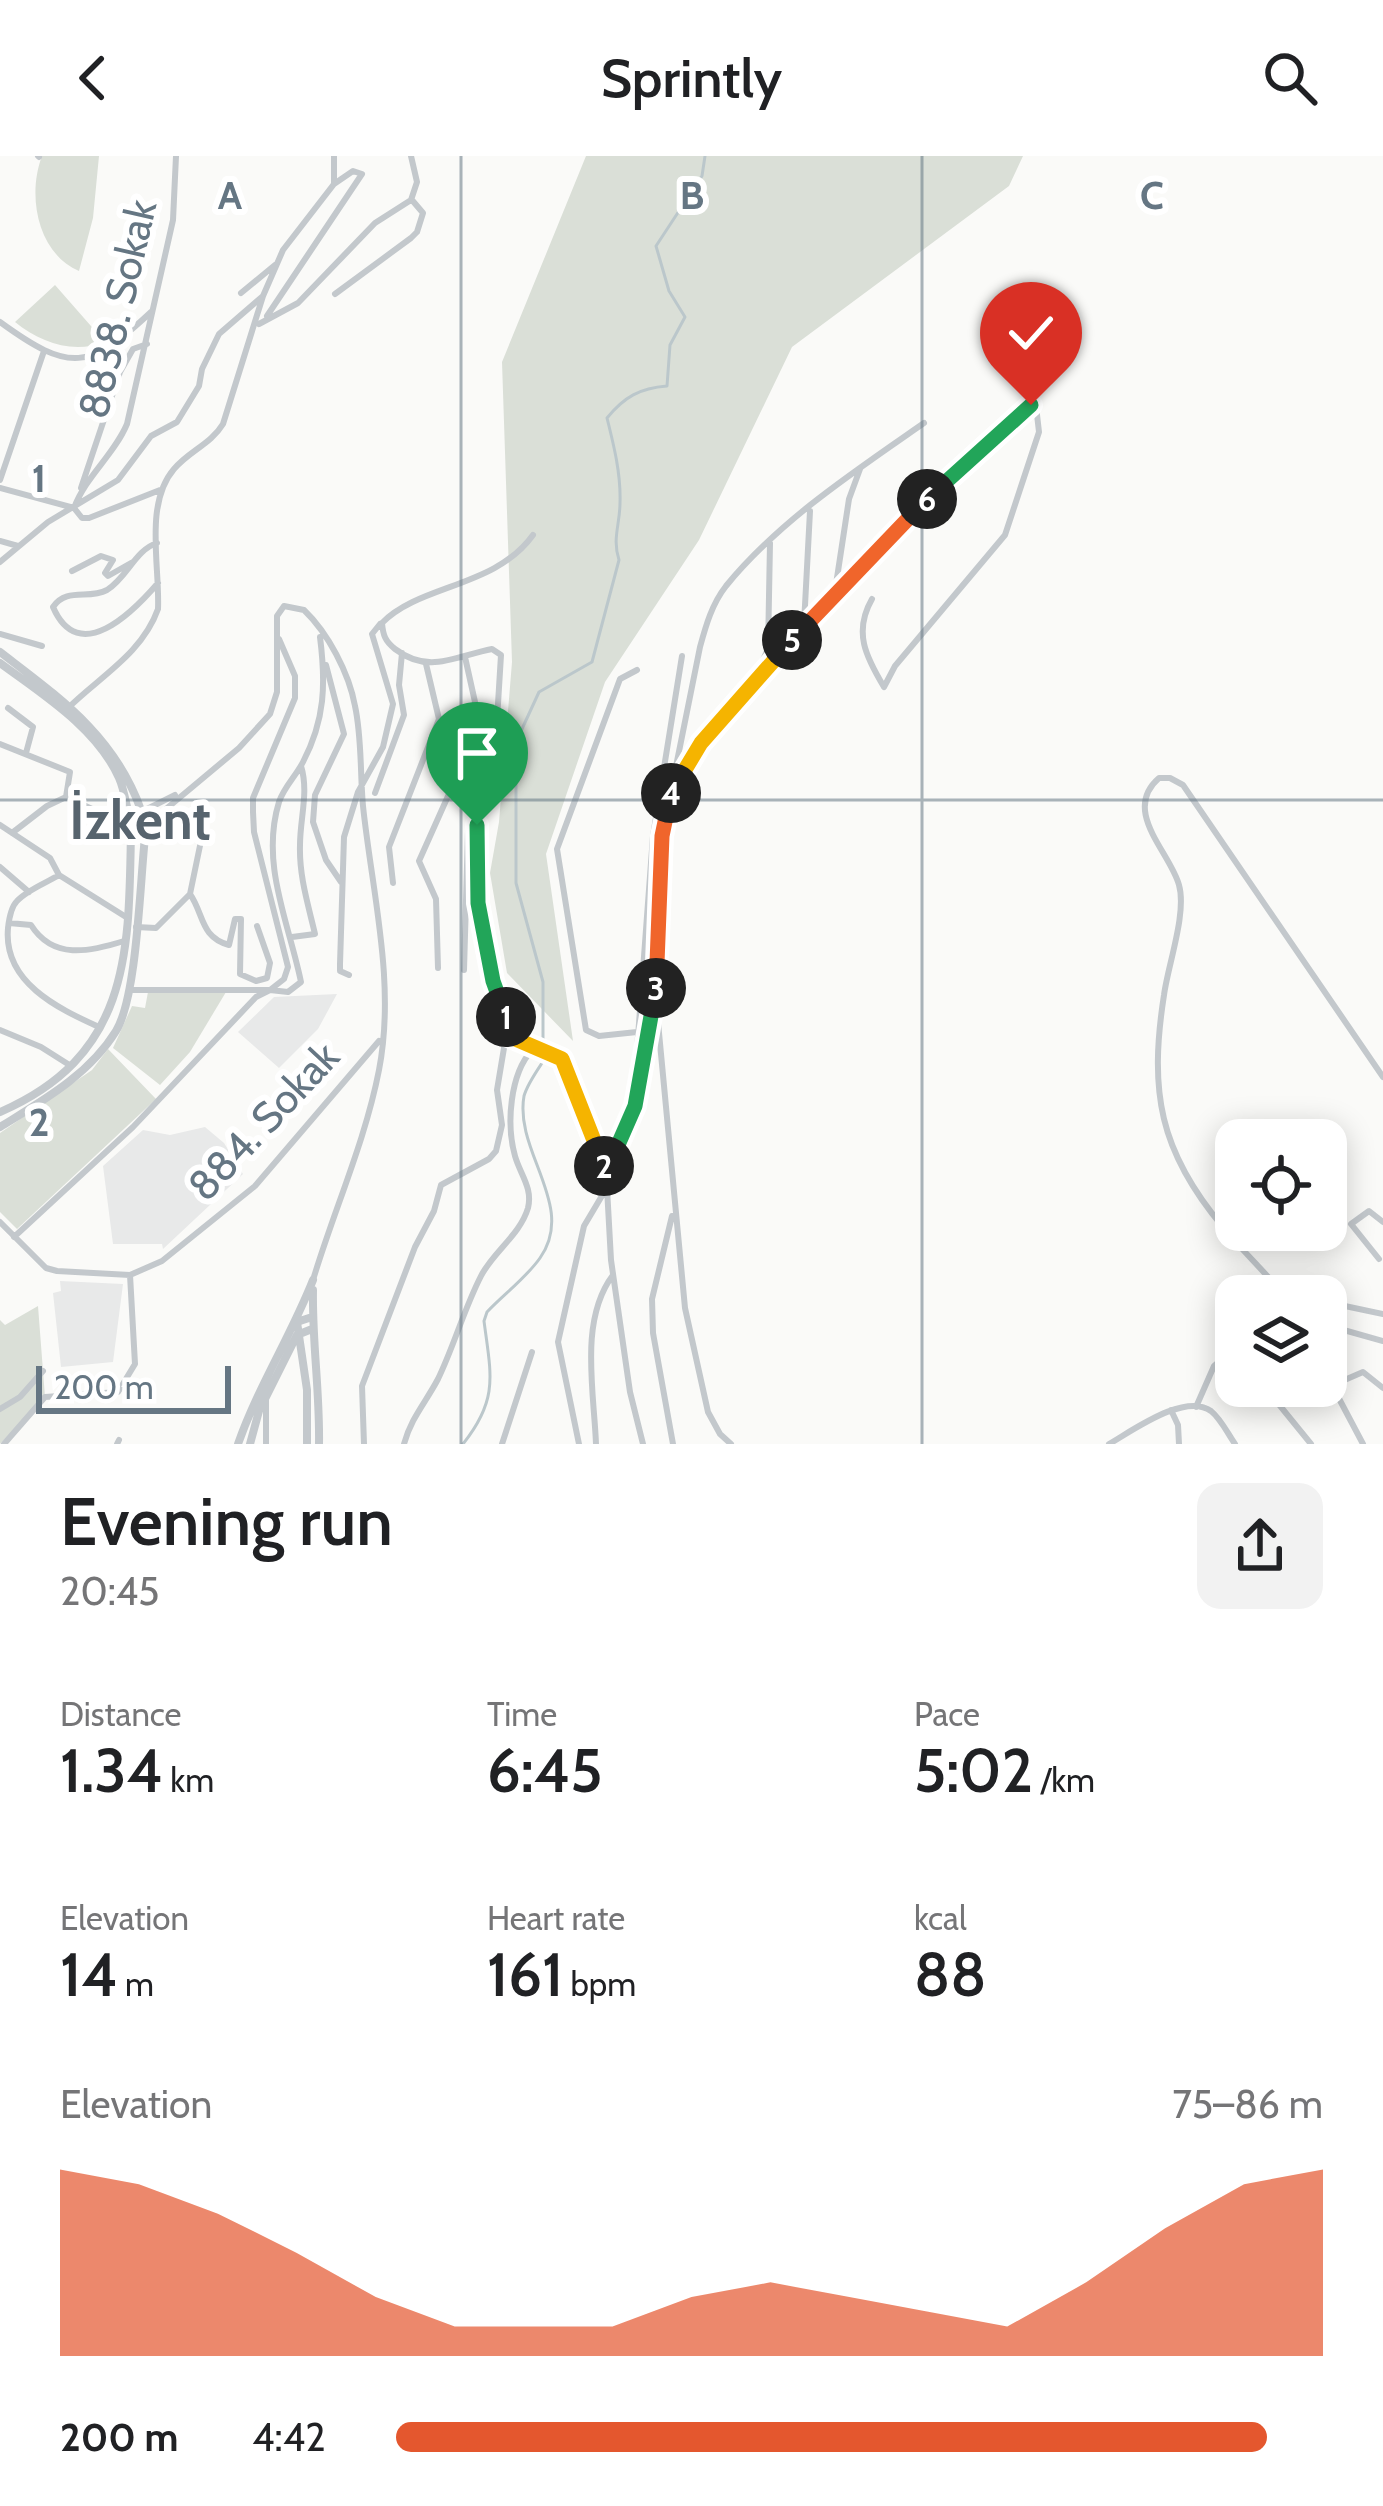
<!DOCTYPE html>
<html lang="en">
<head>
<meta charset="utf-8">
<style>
	body { margin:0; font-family:Cabin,sans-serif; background:#f2f2f2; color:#202124; height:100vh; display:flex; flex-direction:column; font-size:45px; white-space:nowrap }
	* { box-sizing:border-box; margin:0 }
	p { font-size:39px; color:#757577 }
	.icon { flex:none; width:66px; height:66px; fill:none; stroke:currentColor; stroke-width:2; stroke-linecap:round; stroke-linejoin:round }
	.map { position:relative; height:1288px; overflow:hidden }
	.panel { display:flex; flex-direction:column; background:#fff; flex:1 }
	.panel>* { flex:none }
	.buttons { position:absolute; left:1215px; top:963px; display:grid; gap:24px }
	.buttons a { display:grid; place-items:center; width:132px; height:132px; border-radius:24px; background:#fff; box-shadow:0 6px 30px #0003; font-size:60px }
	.scale { position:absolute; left:36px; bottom:30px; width:195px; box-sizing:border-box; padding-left:12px; border:6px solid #657683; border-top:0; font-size:33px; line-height:42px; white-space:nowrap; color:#657683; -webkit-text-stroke:9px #fff; paint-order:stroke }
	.pin { position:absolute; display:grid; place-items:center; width:102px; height:102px; color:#fff; margin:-123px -51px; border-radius:50% 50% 50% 0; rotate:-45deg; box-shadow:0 0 12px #0007 }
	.pin .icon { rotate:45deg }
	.km { position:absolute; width:60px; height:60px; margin:-30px; border-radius:50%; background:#222; color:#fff; font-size:33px; line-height:60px; text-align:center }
	.round { display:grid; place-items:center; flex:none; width:126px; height:126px; border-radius:24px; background:#f2f2f2 }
	.overview { display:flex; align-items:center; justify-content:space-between; height:204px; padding:0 60px }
	h1 { font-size:66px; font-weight:600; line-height:90px }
	.metrics { display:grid; grid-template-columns:repeat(3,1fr); gap:18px; height:204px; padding:12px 60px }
	.metrics div { display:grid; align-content:center }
	.metrics b { font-size:60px; font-weight:600 }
	.metrics small { font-size:33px; font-weight:400 }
	.metrics p { font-size:33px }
	.chart { height:336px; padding:24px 60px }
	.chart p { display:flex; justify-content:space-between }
	.chart svg { width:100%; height:216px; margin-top:12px; fill:#e4572e; opacity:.7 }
	ul { padding:0 60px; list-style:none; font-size:39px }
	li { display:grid; grid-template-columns:192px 144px 1fr; align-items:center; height:90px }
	li i { height:30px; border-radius:15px; background:#e4572e }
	header { display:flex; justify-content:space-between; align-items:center; height:156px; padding:0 60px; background:#fff; font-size:54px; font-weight:600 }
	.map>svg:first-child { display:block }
	.built { fill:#e8e9e9 }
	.green { fill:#dadfd7 }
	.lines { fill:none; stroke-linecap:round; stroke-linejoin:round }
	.stream { stroke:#bbc7cb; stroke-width:3 }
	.minor { stroke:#c3c8cc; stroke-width:6 }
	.tertiary { stroke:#c3c8cc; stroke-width:8 }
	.split-1-casing { stroke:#fff; stroke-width:24 }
	.split-2-casing { stroke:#fff; stroke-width:24 }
	.split-3-casing { stroke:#fff; stroke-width:24 }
	.split-4-casing { stroke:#fff; stroke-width:24 }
	.split-5-casing { stroke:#fff; stroke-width:24 }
	.split-6-casing { stroke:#fff; stroke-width:24 }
	.split-7-casing { stroke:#fff; stroke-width:24 }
	.split-1 { stroke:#22a559; stroke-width:15 }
	.split-2 { stroke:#f5b400; stroke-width:15 }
	.split-3 { stroke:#22a559; stroke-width:15 }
	.split-4 { stroke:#f0652b; stroke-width:15 }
	.split-5 { stroke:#f5b400; stroke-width:15 }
	.split-6 { stroke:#f0652b; stroke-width:15 }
	.split-7 { stroke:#22a559; stroke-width:15 }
	.grid { fill:none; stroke:#657683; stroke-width:3; stroke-opacity:0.55 }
	.labels { text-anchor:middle; stroke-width:12; stroke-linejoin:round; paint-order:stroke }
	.street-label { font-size:42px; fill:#657683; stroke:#fff }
	.district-label { font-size:54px; font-weight:bold; fill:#57646e; stroke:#fff }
	.grid-label { font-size:39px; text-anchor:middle; font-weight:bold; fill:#657683; stroke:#fff; stroke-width:12; stroke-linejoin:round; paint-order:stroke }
</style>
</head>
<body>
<header><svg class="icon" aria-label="back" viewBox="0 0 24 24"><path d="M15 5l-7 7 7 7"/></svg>Sprintly<svg class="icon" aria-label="search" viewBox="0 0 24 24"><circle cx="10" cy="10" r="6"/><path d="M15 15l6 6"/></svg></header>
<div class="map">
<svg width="1383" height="1288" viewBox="0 0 1383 1288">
	<rect width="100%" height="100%" fill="#fafaf8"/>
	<path class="built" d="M 337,838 L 318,873 L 279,912 L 238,876 L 274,841 Z
		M 205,971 L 224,987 L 243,1018 L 163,1093 L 162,1088 L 113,1088 L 103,1010 L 143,974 L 170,979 Z
		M 60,1125 L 123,1128 L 113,1206 L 61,1211 L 53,1137 L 61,1135 Z"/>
	<path class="green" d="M 42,0 L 99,0 L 93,62 L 79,115 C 37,97 27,39 42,0 Z
		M 586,0 L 1023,0 L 1009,30 L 792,191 L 699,384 L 605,526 L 546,698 L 573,885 L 507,817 L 490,717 L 499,666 L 512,506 L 502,206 Z
		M 55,129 L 105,186 C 73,198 41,187 15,166 Z
		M 148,836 L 226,836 L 190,896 L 160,929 L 113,892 L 132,850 L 145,852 Z
		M 108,893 L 156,943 L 17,1073 L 0,1056 L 0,977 L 92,914 Z
		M 38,1150 L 45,1241 L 0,1288 L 0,1164 L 5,1169 Z"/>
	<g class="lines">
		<path class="stream" d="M 543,889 L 543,826 L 516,727 L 516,586 L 539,536 L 592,506 L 619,404 C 612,383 620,368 620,347 C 621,318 614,290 607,262 C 624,241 640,232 667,230 L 670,189 L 685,161 L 669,135 L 656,90 L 702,20 L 705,0
			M 463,1288 C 499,1243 491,1219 484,1165 L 487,1156 C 504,1138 526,1122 540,1102 C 577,1050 514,996 524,940 C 527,929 536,916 542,907"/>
		<path class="minor" d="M 38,0 L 39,1
			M 241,137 L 275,109
			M 335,138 L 411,82 L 417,76 L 423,57 L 412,44
			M 267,160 L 362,18 L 353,15 L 334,28
			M 0,166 C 70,217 89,214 151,156
			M 259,168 L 298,147 L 375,67 L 411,44 L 417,26 L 411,0
			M 0,324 L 44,195
			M 0,332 L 74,352
			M 81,332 L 120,216 L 133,193 L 147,188
			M 160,334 L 89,362 L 82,362 L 74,352 C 86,320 114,299 127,268 L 173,64 L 176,0
			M 0,385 L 18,390
			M 157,387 C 135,394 127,422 107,434 C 88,444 67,431 53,451 C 79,511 133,456 158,427
			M 0,406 L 48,366 L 118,324 L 151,280 L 177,266 L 199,230 L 202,213 L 219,178 L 263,140
			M 72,415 L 101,400 L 113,404 L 105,417 L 108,420 L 131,407
			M 835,435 L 849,343 L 860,313
			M 872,443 C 853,476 866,501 884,531
			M 804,468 L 810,355
			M 0,478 L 42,490
			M 326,509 L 344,578 L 315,639 L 313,666 L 326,704 L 341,726
			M 637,514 L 620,523 L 557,693 L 586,874 L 599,880 L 637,876
			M 751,530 L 768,493 L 770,387
			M 8,552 L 33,571 L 26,597
			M 67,553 C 99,521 142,498 158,453 C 160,410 144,348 174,313 C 189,295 211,288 223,268 L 263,140 L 283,94 L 334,28 L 334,0
			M 0,588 L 70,616 L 66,641
			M 679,620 L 701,587 L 915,353 L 1026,251 L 1036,250 L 1039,276 L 1005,379 L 895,510 L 884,531
			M 375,637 L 404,559 L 399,529 L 402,497
			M 143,655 L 175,639
			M 148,668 L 239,592 L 270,558 L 277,536 L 277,460 L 284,450 L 304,454 C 328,477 349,517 355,550 C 362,582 360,617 363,650 C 372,736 396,827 379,914 C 365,986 334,1054 313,1124
			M 0,669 L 50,702 L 59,719 L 126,761
			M 12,677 L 47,650 L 66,641 L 103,658 L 128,664
			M 0,711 L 29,736
			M 59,719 C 46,727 27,734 17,745 C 11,751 9,763 8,772 C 3,826 57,852 99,871
			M 393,727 L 389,691 L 439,563 L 426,508
			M 190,738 C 204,758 200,781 229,789 L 235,763 L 241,763 L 240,818 L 256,825 L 267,822 L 270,807 L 257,770
			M 9,767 L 31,769 C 53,804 89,796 124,785
			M 136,771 L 156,772 L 190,738 L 202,680
			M 292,781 L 315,778 C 308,748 299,720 300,689 C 300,662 309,636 301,610
			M 438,812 L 436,743 L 419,705 L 465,602 L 476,587
			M 464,814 L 468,675 L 482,633 L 475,546 L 465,501
			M 349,819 L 340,815 L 340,808 L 344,681 L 358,636 L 383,591 L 393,548 L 372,478 L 380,468
			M 130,834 L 270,834 L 284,823 L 288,811 L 254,676 L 253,656 L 253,642 L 295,542 L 295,520 L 279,483
			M 0,874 L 41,891 L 71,910
			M 506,879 L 532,894
			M 643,907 L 637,894 L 653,680 L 682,500
			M 606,1014 L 635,950 L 654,852
			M 672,1060 L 652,1143 L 653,1177 L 673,1288
			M 0,1066 L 46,1112 L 57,1115 L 130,1119 L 162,1105 L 255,1030 L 379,885
			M 14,1081 L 133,971 L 256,841 L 270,834 L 288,836 L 301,826 C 289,767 260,708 279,646 C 284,631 296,620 303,606 C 325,564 326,528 320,481
			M 1379,1103 L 1351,1068 L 1369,1055 L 1383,1066
			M 1279,1133 L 1305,1140
			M 1284,1140 C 1266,1116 1242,1095 1223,1071 C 1159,995 1149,935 1164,839 C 1168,809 1187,757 1179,729 C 1170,696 1121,655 1159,622 L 1170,622 L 1183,629 L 1383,921
			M 1326,1146 L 1383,1158
			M 1326,1169 L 1383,1185
			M 1326,1218 L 1363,1288
			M 1333,1229 L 1363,1216 L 1383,1232
			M 1264,1230 L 1311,1288
			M 1196,1251 L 1214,1210 L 1229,1197 L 1236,1200
			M 0,1253 L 20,1241 L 43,1215
			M 1171,1254 L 1178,1269 L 1179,1288
			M 4,1288 L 45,1241 L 118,1236 L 135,1208 L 130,1119
			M 117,1288 L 119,1284
			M 266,1288 L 266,1244
			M 364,1288 L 362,1230 L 415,1091 L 434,1055 L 441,1029 L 489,1003 L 496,995 L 502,969 L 497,934 L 508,868 L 493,825 L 483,775 L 476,694 L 477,669 L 493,629 L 501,499 L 492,493 C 456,500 429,519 395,493 C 385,485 383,479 382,467 C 420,428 495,432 533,379
			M 404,1288 C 411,1262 426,1246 438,1223 C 454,1190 464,1153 481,1120 C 493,1096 520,1079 528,1052 C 533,1032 520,1018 515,1000 C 506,968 510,918 532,894 L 563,903 L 606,1014 L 611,1104 L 630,1236 L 643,1288
			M 502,1288 L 532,1196
			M 579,1288 L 558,1186 L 584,1070 L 606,1033
			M 596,1288 C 594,1235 579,1164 613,1119
			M 731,1288 L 720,1278 L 708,1256 L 685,1152 L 656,845 L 662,680 L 700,491 C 706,469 712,448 726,430 C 779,365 855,315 924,267
			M 1109,1288 C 1132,1275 1185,1236 1211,1255 C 1221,1263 1228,1278 1235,1288"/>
		<path class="tertiary" d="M 0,496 C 61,543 114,579 141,654
			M 0,507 C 42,538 97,572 119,622 C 124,633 126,647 129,660
			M128 664a10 10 0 1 1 20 0a10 10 0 1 1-20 0Z
			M 0,956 C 131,899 129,797 131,672
			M 0,971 C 42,945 89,919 116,875 C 138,839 140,719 146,671
			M 313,1134 C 312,1186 320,1236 319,1288
			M 238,1288 C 258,1231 291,1180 313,1124
			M 250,1288 L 259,1255 L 297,1179 L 312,1173
			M 307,1288 L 307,1234 L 297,1166 L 312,1161"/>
	</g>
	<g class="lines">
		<g class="split-1-casing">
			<path id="split-1" d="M 477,669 L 478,747 L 493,825 L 506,861"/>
		</g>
		<g class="split-2-casing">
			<path id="split-2" d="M 506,861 L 506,879 L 562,903 L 604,1010"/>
		</g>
		<g class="split-3-casing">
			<path id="split-3" d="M 604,1010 L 607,1014 L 635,950 L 656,832"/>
		</g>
		<g class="split-4-casing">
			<path id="split-4" d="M 656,832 L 662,680 L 671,637"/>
		</g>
		<g class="split-5-casing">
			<path id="split-5" d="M 671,637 L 701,587 L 792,484"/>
		</g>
		<g class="split-6-casing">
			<path id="split-6" d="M 792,484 L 927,343"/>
		</g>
		<g class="split-7-casing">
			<path id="split-7" d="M 927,343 L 1031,249"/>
		</g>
		<use href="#split-1" class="split-1"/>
		<use href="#split-2" class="split-2"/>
		<use href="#split-3" class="split-3"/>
		<use href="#split-4" class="split-4"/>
		<use href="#split-5" class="split-5"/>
		<use href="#split-6" class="split-6"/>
		<use href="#split-7" class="split-7"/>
	</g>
	<path class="grid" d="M 461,0 L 461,1288M 922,0 L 922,1288M 0,644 L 1383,644"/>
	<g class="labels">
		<g class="street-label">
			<text transform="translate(117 153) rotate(-77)" y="15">8838. Sokak</text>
			<text transform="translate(263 965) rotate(-47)" y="15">884. Sokak</text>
		</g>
		<g class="district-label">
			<text x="140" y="683">İzkent</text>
		</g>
	</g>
	<g class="grid-label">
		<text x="230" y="53">A</text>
		<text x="692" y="53">B</text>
		<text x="1152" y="53">C</text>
		<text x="39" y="336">1</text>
		<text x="39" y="980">2</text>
	</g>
</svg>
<div class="buttons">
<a><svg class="icon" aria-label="locate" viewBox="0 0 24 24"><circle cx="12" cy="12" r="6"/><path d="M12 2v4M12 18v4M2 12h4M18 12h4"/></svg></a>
<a><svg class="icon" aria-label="layers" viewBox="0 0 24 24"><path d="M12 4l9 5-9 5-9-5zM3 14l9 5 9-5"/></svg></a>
</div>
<div class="scale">200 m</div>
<div class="pin" style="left:477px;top:669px;background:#1e9e55"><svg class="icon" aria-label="arrive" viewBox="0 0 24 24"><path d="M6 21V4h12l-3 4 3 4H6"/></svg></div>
<div class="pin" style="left:1031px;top:249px;background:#d93025"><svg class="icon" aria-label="check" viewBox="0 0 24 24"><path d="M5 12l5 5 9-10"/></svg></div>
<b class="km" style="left:506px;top:861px">1</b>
<b class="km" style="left:604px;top:1010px">2</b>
<b class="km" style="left:656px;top:832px">3</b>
<b class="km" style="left:671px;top:637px">4</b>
<b class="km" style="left:792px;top:484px">5</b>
<b class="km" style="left:927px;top:343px">6</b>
</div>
<section class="panel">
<div class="overview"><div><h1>Evening run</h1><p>20:45</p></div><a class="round"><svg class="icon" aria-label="share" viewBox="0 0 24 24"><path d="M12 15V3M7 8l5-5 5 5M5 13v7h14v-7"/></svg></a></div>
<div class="metrics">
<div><p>Distance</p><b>1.34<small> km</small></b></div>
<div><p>Time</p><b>6:45</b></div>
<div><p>Pace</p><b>5:02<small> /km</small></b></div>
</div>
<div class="metrics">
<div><p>Elevation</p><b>14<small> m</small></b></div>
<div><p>Heart rate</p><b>161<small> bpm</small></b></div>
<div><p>kcal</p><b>88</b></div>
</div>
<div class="chart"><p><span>Elevation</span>75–86 m</p>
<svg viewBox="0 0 160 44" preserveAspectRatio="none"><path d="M0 44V6L10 9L20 15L30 23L40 32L50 38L60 38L70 38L80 32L90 29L100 32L110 35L120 38L130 29L140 18L150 9L160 6V44z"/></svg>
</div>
<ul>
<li><b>200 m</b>4:42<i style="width:94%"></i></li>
</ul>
</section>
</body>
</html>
